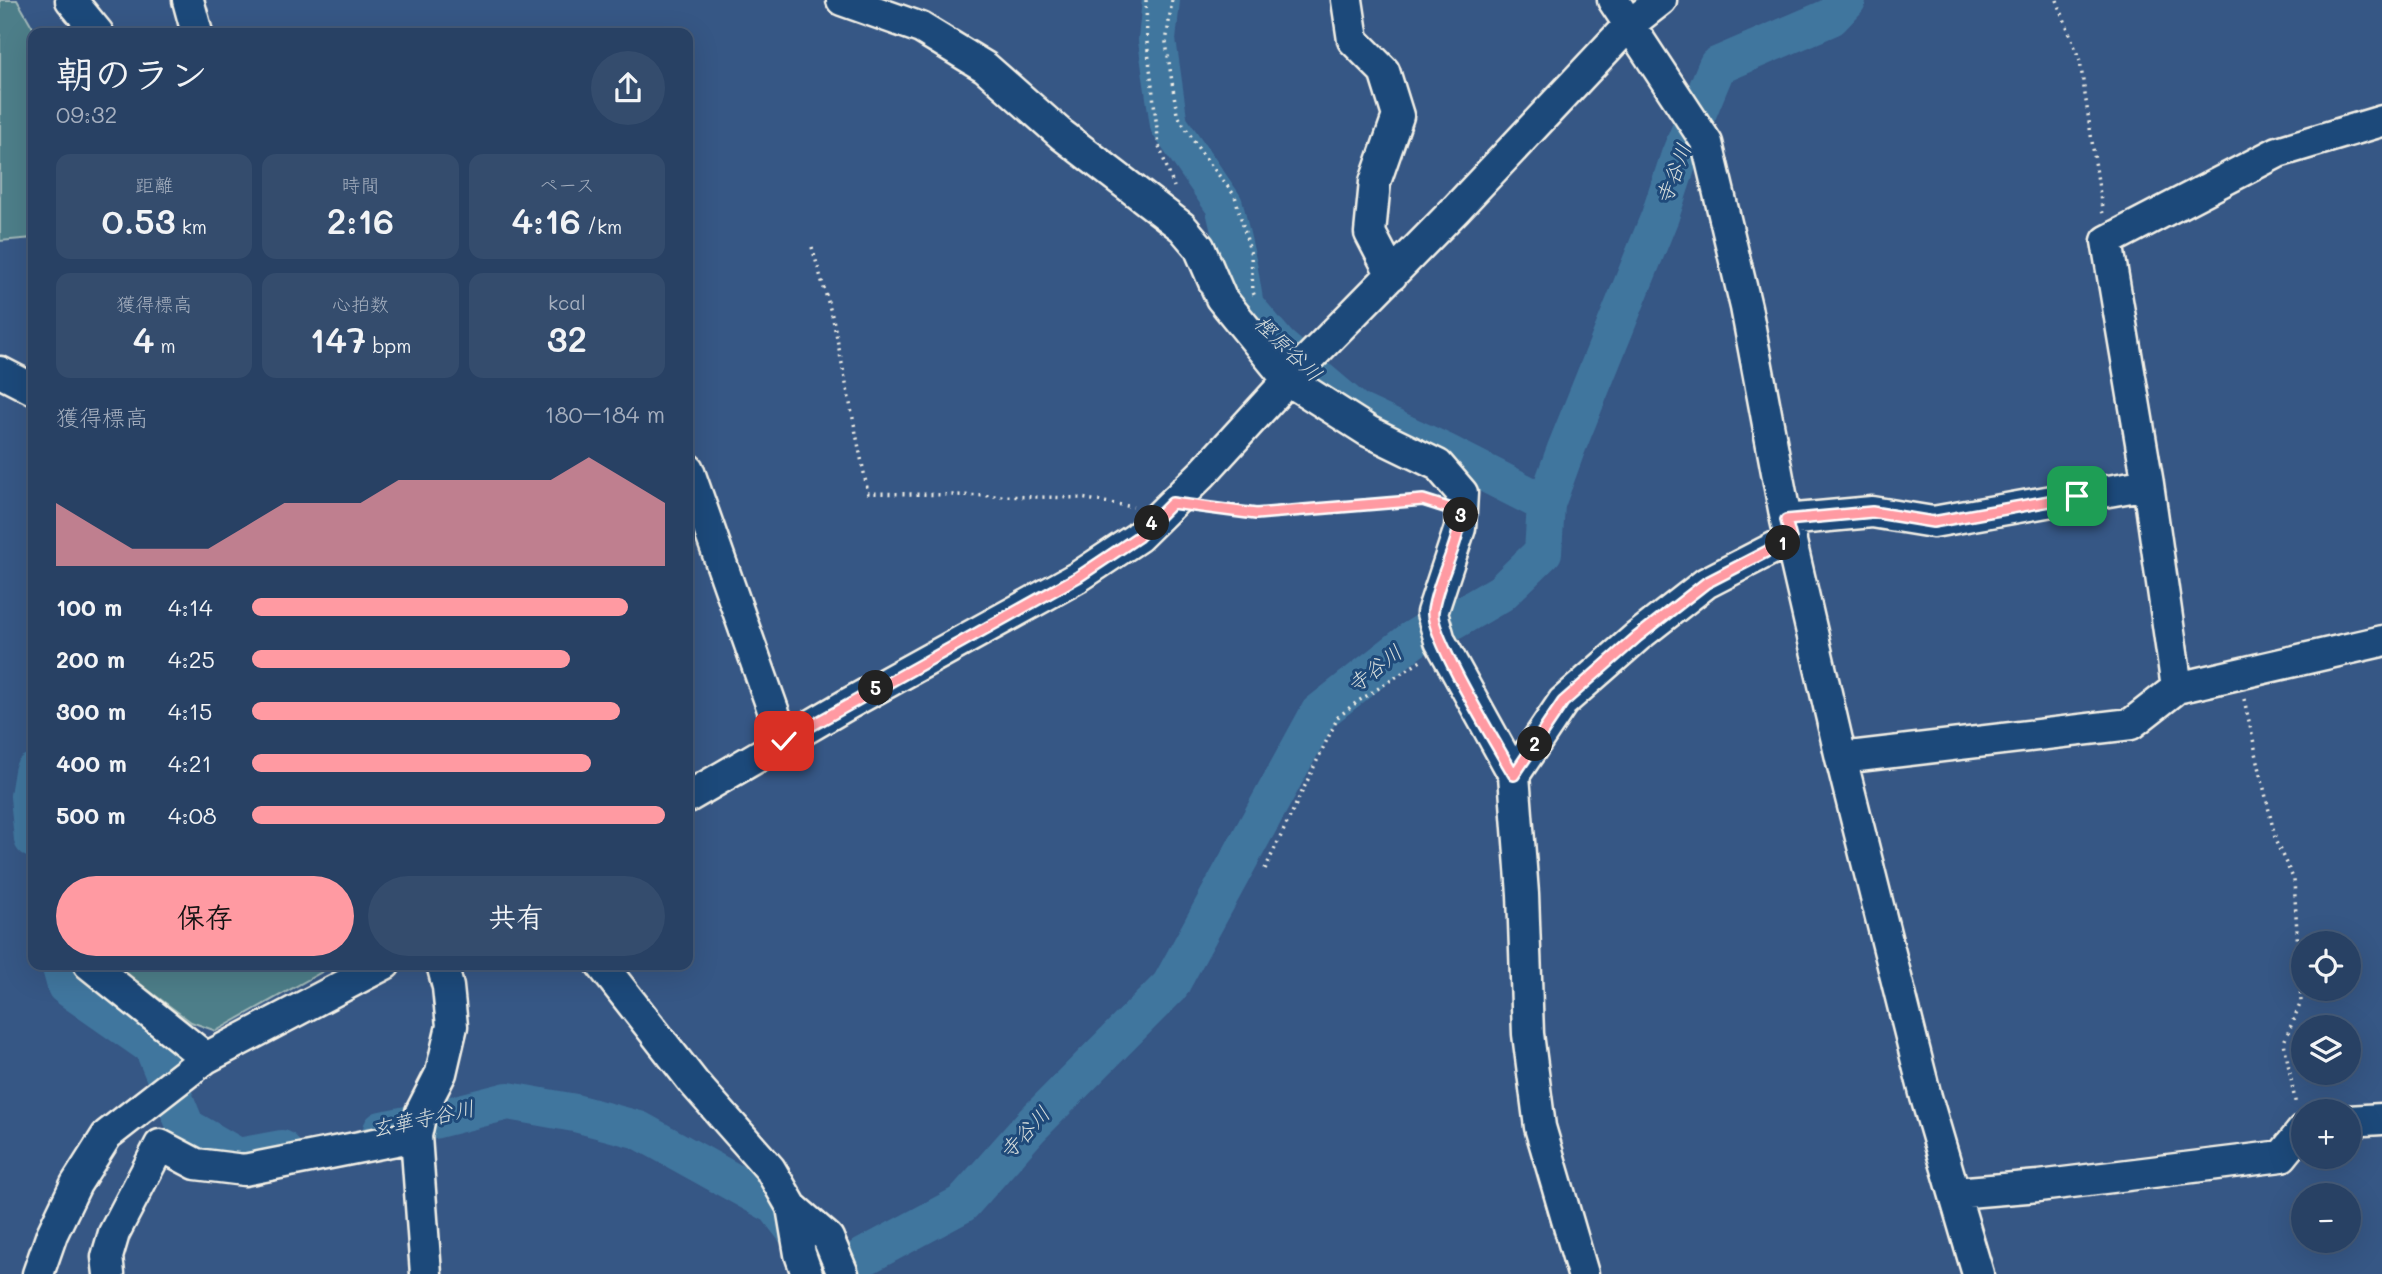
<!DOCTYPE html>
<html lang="ja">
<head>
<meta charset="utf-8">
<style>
	body { margin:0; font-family:Mali,"Klee One",sans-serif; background:#344c6d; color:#f1f3f6; height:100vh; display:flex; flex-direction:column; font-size:26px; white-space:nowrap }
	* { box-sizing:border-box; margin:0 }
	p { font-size:23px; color:#a5afbf }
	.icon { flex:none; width:38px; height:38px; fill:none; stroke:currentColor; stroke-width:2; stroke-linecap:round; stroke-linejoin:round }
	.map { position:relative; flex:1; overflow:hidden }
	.panel { position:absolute; left:28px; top:28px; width:665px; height:942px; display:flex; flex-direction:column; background:#284164; border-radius:14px; box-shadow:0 7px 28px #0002,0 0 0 2px #445a78 }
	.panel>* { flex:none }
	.fabs { position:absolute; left:2291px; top:931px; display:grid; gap:14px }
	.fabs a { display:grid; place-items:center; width:70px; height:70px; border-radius:50%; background:#284164; box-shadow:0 7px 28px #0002,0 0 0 2px #445a78; font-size:35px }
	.pin { position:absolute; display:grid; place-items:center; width:60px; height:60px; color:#fff; margin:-30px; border-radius:14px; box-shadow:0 4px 10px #0006 }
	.km { position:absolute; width:35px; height:35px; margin:-18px; border-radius:50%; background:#222; color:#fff; font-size:19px; line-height:35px; text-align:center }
	.round { display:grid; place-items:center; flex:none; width:74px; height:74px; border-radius:37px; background:#344c6d }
	.summary { display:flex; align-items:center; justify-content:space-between; height:119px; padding:0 28px }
	h1 { font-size:38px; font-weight:600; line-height:52px }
	.figures { display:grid; grid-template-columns:repeat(3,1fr); gap:10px; height:119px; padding:7px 28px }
	.figures div { display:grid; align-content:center; border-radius:14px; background:#344c6d; text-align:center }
	.figures b { font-size:35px; font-weight:600 }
	.figures small { font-size:19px; font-weight:400 }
	.figures p { font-size:19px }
	.chart { height:196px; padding:14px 28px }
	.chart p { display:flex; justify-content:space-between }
	.chart svg { width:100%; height:126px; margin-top:7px; fill:#ff9aa2; opacity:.7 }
	.primary-button { display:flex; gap:14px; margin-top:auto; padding:14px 28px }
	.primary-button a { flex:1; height:80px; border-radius:42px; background:#ff9aa2; color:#111; font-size:28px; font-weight:600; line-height:80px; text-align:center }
	.primary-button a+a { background:#344c6d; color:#f1f3f6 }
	ul { padding:0 28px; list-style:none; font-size:23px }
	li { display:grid; grid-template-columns:112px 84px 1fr; align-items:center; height:52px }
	li i { height:18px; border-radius:9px; background:#ff9aa2 }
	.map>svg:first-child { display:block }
	.green { fill:#4e7e89; stroke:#a1b8b8; stroke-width:2 }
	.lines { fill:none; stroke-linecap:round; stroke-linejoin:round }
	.river { stroke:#41769e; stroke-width:38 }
	.minor-casing { stroke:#f4f1e8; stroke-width:35 }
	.path { stroke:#f4f1e8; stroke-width:3.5; stroke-dasharray:2 5; stroke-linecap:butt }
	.minor { stroke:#1f4a7a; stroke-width:30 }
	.route-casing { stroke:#fff; stroke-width:14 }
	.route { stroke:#ff9aa2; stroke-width:9 }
	.labels { text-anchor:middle; stroke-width:6; stroke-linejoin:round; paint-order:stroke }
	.water-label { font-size:21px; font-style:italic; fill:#d9dfdd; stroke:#1f4a7a }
</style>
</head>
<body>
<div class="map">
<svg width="2382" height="1274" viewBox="0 0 2382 1274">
	<rect width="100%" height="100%" fill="#365785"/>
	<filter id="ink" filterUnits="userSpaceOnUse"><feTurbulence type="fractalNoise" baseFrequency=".0143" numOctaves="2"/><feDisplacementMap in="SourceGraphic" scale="14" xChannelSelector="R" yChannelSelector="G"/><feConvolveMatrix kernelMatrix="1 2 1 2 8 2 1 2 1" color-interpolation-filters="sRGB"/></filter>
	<g filter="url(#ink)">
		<path class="green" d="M 0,0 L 17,0 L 36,33 L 33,33 L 33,238 L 0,241 Z
			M 113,964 L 336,964 L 216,1031 L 191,1022 Z"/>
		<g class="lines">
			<path class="river" d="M 1161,0 L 1157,40 L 1169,125 L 1224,205 L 1239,270 L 1245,306 L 1279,346 L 1356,411 L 1444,452 L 1546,504
				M 33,772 L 29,796 L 33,839
				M 60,964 L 66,986 L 153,1047 L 186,1127 L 238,1157 L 282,1149
				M 382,1130 L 433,1120 L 508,1101 L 575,1113 L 639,1130 L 776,1206 L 805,1244
				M 832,1274 L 962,1204 L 1031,1126 L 1170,986 L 1319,713 L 1412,640 L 1435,626 L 1453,621 L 1501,593 L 1543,552 L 1546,504 L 1566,449 L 1660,216 L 1680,155 L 1717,66 L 1831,17 L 1847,0"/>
			<g class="minor-casing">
				<path id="minor" d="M 71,0 L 98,33
					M 188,0 L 197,33
					M 842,0 L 921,28 L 985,67 L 1062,135 L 1182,227 L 1199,247 L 1221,298 L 1288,380 L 1368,431 L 1438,465 L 1462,493 L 1460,528 L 1432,613 L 1440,641 L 1514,775 L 1523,894 L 1528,1034 L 1540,1127 L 1583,1274
					M 1347,0 L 1353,40 L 1384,71 L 1398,116 L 1375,182 L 1370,233 L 1392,275
					M 1613,0 L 1707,143 L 1746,307 L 1786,520 L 1841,758 L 1926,1097 L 1978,1274
					M 0,372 L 33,389
					M 688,469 L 784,741
					M 1786,520 L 1872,512 L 1933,522 L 2148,484
					M 2177,688 L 2148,484 L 2107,241 L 2278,152 L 2382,121
					M 1841,758 L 2131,724 L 2177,688 L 2382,641
					M 1514,775 L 1563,702 L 1637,637 L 1706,583 L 1791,539
					M 688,797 L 848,704 L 1078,577 L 1138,537 L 1203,473 L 1288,380 L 1456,209 L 1629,25 L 1661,0
					M 89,964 L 206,1058
					M 601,964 L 694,1083 L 770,1169 L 792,1207 L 828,1238 L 843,1274
					M 2348,1121 L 2382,1119
					M 1955,1193 L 2039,1186 L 2282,1156 L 2303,1130
					M 792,1207 L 800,1254 L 807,1274
					M 38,1274 L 52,1234 L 76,1184 L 107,1135 L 206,1058 L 385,964
					M 109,1274 L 107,1257 L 114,1233 L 160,1145 L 196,1164 L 244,1170 L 416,1136
					M 426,1274 L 416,1136 L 421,1112 L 441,1073 L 452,1026 L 448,987 L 442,964"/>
			</g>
			<path class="path" d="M 1146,0 L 1147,42 L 1159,146 L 1174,187
				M 1172,0 L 1166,43 L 1177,114 L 1200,151 L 1235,196 L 1251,255 L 1253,292 L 1255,297
				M 2057,0 L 2080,61 L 2103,215
				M 812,247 L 833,319 L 868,493 L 1081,498 L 1133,507
				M 1204,507 L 1256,514 L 1423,500 L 1436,504
				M 2244,699 L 2276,842 L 2294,880 L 2301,1002 L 2284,1042 L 2296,1106
				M 1265,869 L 1338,717 L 1357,702 L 1424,659"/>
			<use href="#minor" class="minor"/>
		</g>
	</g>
	<g class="lines" filter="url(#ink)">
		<g class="route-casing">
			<path id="route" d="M 784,741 L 1078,577 L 1138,537 L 1172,503 L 1256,514 L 1423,500 L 1461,512 C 1459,547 1438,577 1433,611 C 1429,634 1499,749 1514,775 L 1563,702 L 1637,637 L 1706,583 L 1791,539 L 1786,520 L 1872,512 L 1933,522 L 2077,496"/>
		</g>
		<use href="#route" class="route"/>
	</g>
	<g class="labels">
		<g class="water-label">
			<text transform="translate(1674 174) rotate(-69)" y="7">寺谷川</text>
			<text transform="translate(1288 349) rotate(44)" y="7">樫原谷川</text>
			<text transform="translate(1375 669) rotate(-38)" y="7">寺谷川</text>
			<text transform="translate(423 1119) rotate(-12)" y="7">玄華寺谷川</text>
			<text transform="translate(1025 1133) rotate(-47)" y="7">寺谷川</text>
		</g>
	</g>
</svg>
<div class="fabs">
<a><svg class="icon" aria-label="locate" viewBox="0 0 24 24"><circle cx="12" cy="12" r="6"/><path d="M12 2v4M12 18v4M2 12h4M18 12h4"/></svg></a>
<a><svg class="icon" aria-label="layers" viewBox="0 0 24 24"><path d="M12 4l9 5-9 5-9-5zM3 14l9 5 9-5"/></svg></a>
<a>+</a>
<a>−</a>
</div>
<div class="pin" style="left:2077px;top:496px;background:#1e9e55"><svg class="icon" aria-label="arrive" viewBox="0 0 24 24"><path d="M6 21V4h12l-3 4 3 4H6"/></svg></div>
<div class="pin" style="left:784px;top:741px;background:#d93025"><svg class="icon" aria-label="check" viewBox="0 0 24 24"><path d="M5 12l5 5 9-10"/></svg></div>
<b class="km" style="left:1783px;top:543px">1</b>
<b class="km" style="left:1535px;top:744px">2</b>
<b class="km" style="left:1461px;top:515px">3</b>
<b class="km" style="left:1152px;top:523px">4</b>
<b class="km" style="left:876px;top:688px">5</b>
<section class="panel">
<div class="summary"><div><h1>朝のラン</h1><p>09:32</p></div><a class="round"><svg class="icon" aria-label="share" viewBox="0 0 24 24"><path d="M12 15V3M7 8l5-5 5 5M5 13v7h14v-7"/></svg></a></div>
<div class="figures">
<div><p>距離</p><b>0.53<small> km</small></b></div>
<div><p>時間</p><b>2:16</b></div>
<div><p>ペース</p><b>4:16<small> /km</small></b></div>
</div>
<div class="figures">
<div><p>獲得標高</p><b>4<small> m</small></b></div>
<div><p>心拍数</p><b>147<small> bpm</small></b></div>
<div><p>kcal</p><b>32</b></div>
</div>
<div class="chart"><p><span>獲得標高</span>180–184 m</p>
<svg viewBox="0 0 160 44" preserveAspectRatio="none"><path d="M0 44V22L10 30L20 38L30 38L40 38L50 30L60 22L70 22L80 22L90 14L100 14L110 14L120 14L130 14L140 6L150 14L160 22V44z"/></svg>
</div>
<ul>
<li><b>100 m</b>4:14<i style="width:91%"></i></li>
<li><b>200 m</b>4:25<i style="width:77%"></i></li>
<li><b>300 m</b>4:15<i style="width:89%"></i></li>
<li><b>400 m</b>4:21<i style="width:82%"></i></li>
<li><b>500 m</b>4:08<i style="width:100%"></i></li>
</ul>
<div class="primary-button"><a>保存</a><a>共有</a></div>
</section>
</div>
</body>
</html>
